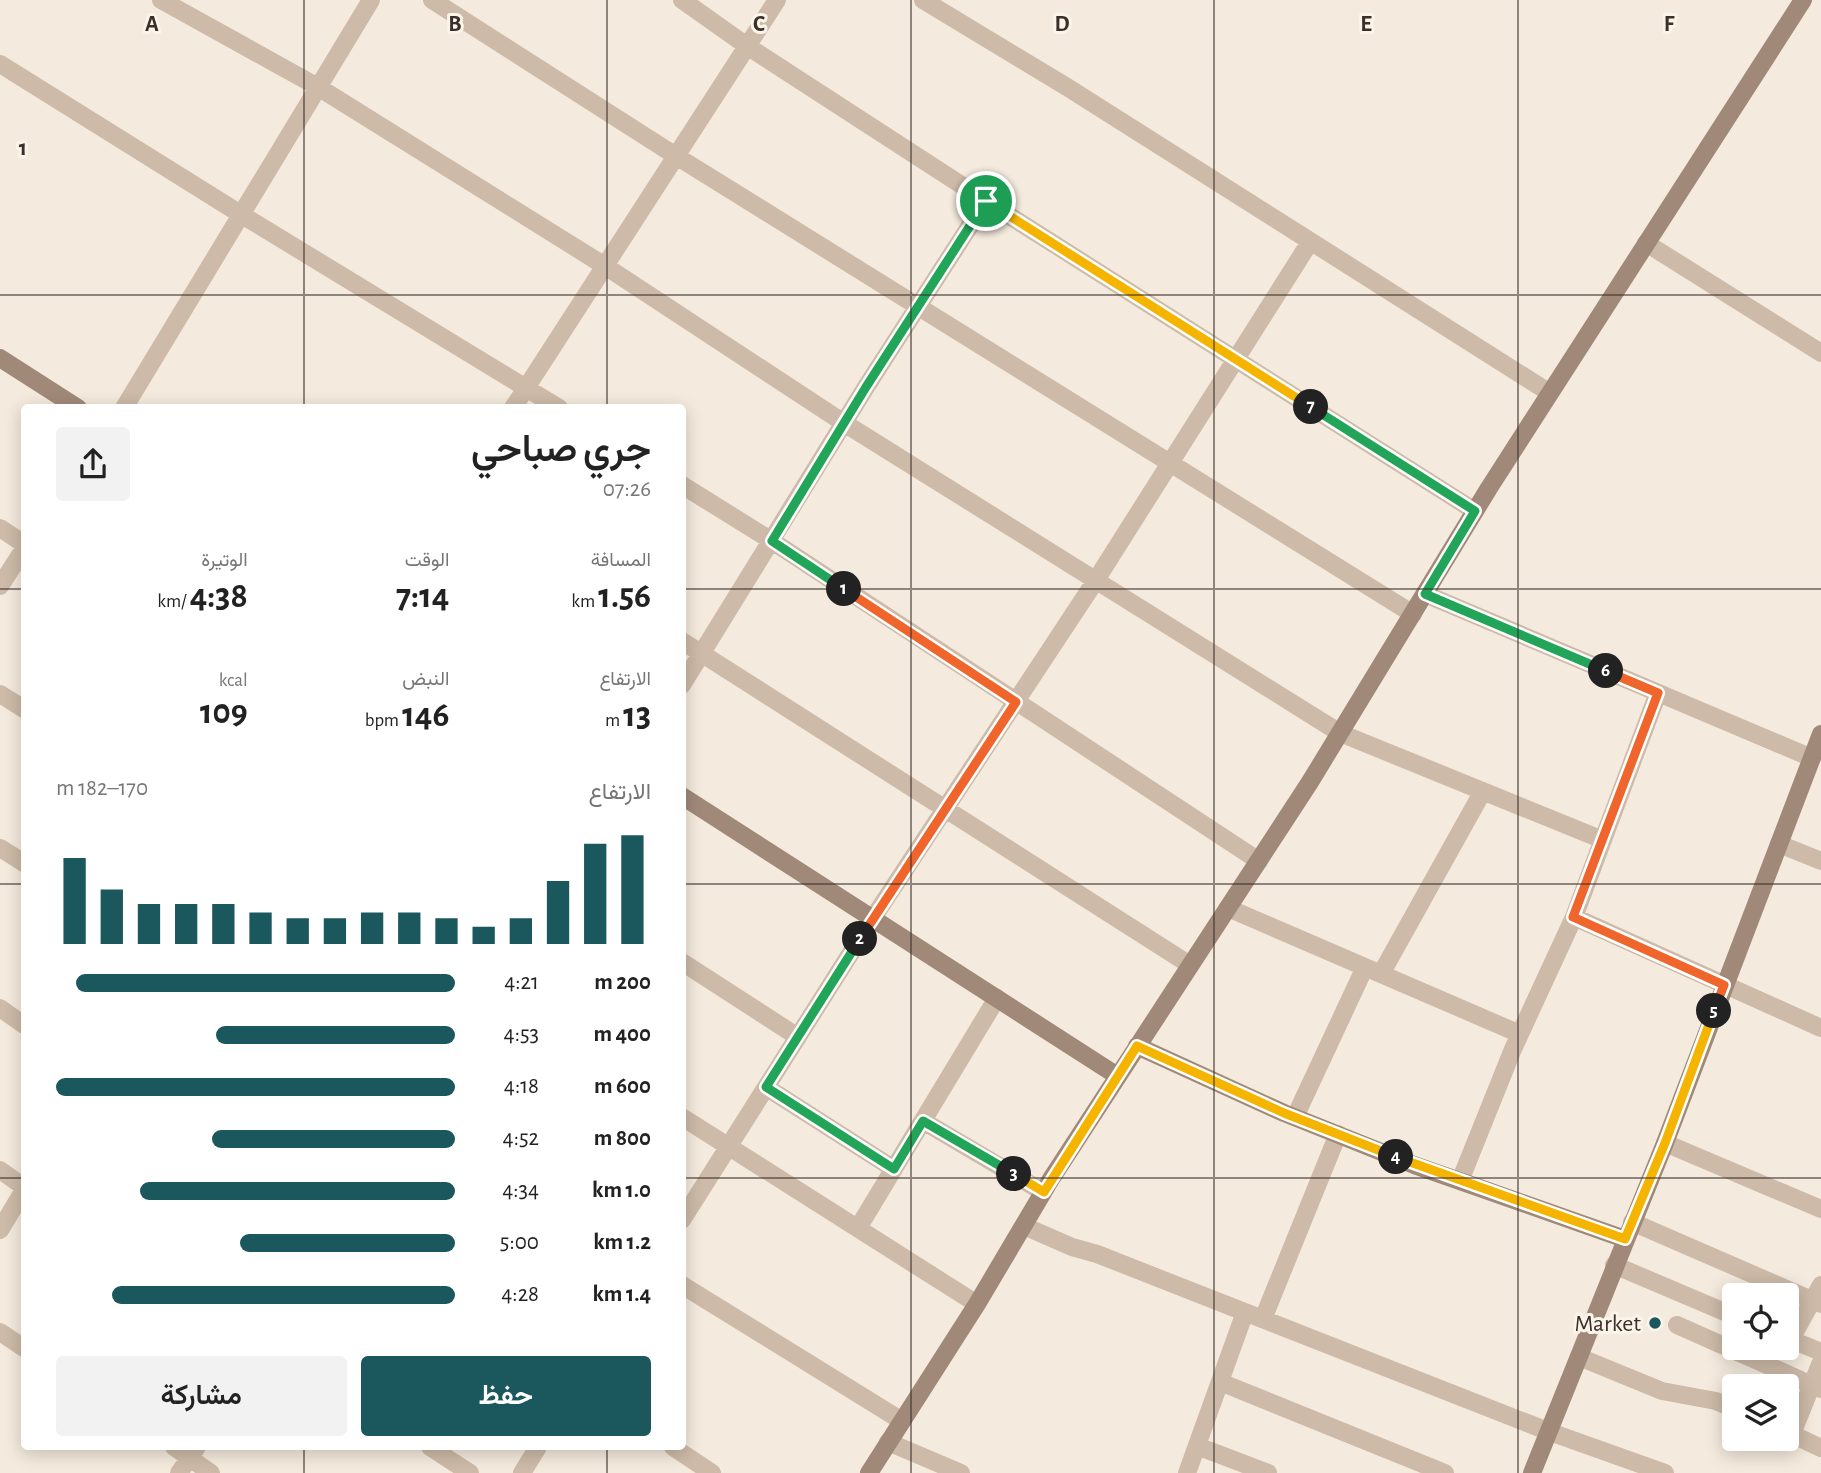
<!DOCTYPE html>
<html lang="ar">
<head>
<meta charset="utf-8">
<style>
	body { margin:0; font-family:"Alegreya Sans",Vazirmatn,sans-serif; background:#f2f2f2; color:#222; direction:rtl; height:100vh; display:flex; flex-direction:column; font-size:26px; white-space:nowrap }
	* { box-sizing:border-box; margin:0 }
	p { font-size:23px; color:#767676 }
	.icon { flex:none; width:38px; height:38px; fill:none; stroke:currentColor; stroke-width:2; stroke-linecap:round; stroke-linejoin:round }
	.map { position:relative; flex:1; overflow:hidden; direction:ltr }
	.details { position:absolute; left:21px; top:404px; width:665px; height:1046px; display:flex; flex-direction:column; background:#fff; border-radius:7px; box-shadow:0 4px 18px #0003; direction:rtl }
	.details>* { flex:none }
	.fabs { position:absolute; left:1722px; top:1283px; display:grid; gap:14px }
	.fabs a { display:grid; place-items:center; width:77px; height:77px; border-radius:7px; background:#fff; box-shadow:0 4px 18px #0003; font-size:35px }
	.pin { position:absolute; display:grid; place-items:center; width:60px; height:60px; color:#fff; margin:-30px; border:4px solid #fff; border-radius:50%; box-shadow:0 2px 7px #0007 }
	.km { position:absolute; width:35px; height:35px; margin:-18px; border-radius:50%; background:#222; color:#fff; font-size:19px; line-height:35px; text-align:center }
	.round { display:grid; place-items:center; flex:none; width:74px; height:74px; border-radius:7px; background:#f2f2f2 }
	.overview { display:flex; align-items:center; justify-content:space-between; height:119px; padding:0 35px }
	h1 { font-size:38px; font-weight:600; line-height:52px }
	.metrics { display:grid; grid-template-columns:repeat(3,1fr); gap:10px; height:119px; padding:7px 35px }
	.metrics div { display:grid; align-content:center }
	.metrics b { font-size:35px; font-weight:600 }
	.metrics small { font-size:19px; font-weight:400 }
	.metrics p { font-size:19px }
	.chart { height:196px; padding:14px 35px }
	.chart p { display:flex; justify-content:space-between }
	.chart svg { width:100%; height:126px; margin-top:7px; stroke:#1b585e; stroke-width:6 }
	.primary-button { display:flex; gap:14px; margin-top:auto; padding:14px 35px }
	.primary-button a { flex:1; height:80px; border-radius:7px; background:#1b585e; color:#fff; font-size:28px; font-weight:600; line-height:80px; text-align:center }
	.primary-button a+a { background:#f2f2f2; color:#222 }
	ul { padding:0 35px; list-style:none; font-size:23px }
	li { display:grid; grid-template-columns:112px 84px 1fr; align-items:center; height:52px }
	li i { height:18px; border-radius:9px; background:#1b585e }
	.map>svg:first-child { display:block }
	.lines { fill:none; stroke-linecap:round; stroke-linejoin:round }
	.street { stroke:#cdbaa8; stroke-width:18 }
	.secondary { stroke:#a18979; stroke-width:18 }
	.split-1-casing { stroke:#fff; stroke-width:14 }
	.split-2-casing { stroke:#fff; stroke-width:14 }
	.split-3-casing { stroke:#fff; stroke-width:14 }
	.split-4-casing { stroke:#fff; stroke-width:14 }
	.split-5-casing { stroke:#fff; stroke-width:14 }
	.split-6-casing { stroke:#fff; stroke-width:14 }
	.split-7-casing { stroke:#fff; stroke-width:14 }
	.split-8-casing { stroke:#fff; stroke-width:14 }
	.split-1 { stroke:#22a559; stroke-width:9 }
	.split-2 { stroke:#f0652b; stroke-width:9 }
	.split-3 { stroke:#22a559; stroke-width:9 }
	.split-4 { stroke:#f5b400; stroke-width:9 }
	.split-5 { stroke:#f5b400; stroke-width:9 }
	.split-6 { stroke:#f0652b; stroke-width:9 }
	.split-7 { stroke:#22a559; stroke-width:9 }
	.split-8 { stroke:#f5b400; stroke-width:9 }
	.grid { fill:none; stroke:#3a2f29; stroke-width:2; stroke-opacity:0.55 }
	.poi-dot { fill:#1b585e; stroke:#fbf4ea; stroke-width:2.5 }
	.labels { text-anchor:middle; stroke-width:6; stroke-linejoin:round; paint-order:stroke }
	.poi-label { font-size:24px; fill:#3a2f29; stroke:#fbf4ea; text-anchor:end }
	.grid-label { font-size:23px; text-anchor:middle; font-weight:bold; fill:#3a2f29; stroke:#fbf4ea; stroke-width:6; stroke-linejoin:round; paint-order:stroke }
</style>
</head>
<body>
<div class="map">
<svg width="1821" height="1473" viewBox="0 0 1821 1473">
	<rect width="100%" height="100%" fill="#f4eadd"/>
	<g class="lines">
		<path class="street" d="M 161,0 L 318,87 L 605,266 L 844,423 L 1340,733 L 1603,840
			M 432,0 L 676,156 L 1413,614
			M 682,0 L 747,46 L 986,201 L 1475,511
			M 923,0 L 1067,87 L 1550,393
			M 0,64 L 242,215 L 559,408
			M 1646,243 L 1821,353
			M 124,408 L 371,0
			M 513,408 L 777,0
			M 682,485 L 772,541 L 1259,861
			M 0,528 L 24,544
			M 0,586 L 24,549
			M 1425,594 L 1812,758
			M 682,641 L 1190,965
			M 682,685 L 866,387 L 986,201
			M 0,694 L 24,709
			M 1779,844 L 1821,861
			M 0,848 L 24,863
			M 1228,908 L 1520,1034
			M 1574,917 L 1821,1028
			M 682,962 L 798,1037
			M 1381,974 L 1483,791
			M 0,1008 L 24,1025
			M 766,1087 L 894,1169
			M 682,1117 L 977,1304
			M 1295,1117 L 1365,967
			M 923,1121 L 1043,1192
			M 1665,1143 L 1821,1209
			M 0,1170 L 24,1187
			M 1460,1181 L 1513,1049 L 1574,917 L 1658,693
			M 682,1220 L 873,918 L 1096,580 L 1310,242
			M 1632,1222 L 1821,1304
			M 1024,1226 L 1072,1247 L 1097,1254 L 1550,1432 L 1665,1473
			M 858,1228 L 997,998
			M 0,1230 L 24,1190
			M 1614,1265 L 1734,1316
			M 682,1285 L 902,1421
			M 1263,1319 L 1338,1134
			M 1677,1325 L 1821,1389
			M 0,1332 L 24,1348
			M 1787,1338 L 1821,1352
			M 1791,1339 L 1821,1285
			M 1579,1357 L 1662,1391 L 1716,1401 L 1734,1409
			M 1220,1382 L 1445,1473
			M 1787,1432 L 1821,1448
			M 1792,1434 L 1821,1362
			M 888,1442 L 961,1473
			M 1197,1446 L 1268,1473
			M 174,1447 L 211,1473
			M 430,1447 L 470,1473
			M 673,1447 L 712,1473
			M 179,1473 L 197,1447
			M 522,1473 L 538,1447
			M 1187,1473 L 1245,1312"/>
		<path class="secondary" d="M 0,358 L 78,408
			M 682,796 L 1116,1075
			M 1137,1046 L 1284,1113 L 1414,1165 L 1625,1239
			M 869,1473 L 977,1304 L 1051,1179 L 1310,782 L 1489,488 L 1803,0
			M 1532,1473 L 1665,1143 L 1821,734"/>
	</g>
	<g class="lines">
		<g class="split-1-casing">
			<path id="split-1" d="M 844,589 L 772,541 L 866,387 L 986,201"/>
		</g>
		<g class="split-2-casing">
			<path id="split-2" d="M 844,589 L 1016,702 L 860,939"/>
		</g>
		<g class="split-3-casing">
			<path id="split-3" d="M 860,939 L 766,1087 L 894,1169 L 923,1121 L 1014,1174"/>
		</g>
		<g class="split-4-casing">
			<path id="split-4" d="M 1014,1174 L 1044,1192 L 1137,1046 L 1284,1113 L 1396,1157"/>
		</g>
		<g class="split-5-casing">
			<path id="split-5" d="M 1396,1157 L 1625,1239 L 1665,1143 L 1714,1011"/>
		</g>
		<g class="split-6-casing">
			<path id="split-6" d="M 1606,671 L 1658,693 L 1573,917 L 1724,985 L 1714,1011"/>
		</g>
		<g class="split-7-casing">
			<path id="split-7" d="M 1311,407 L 1475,511 L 1425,594 L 1606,671"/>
		</g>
		<g class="split-8-casing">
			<path id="split-8" d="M 986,201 L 1311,407"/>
		</g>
		<use href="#split-1" class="split-1"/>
		<use href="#split-2" class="split-2"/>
		<use href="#split-3" class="split-3"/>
		<use href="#split-4" class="split-4"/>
		<use href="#split-5" class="split-5"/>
		<use href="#split-6" class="split-6"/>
		<use href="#split-7" class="split-7"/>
		<use href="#split-8" class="split-8"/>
	</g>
	<path class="grid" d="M 304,0 L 304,408M 607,0 L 607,408M 911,0 L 911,1473M 1214,0 L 1214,1473M 1518,0 L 1518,1473M 0,295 L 1821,295M 0,589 L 24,589M 682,589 L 1821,589M 0,884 L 24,884M 682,884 L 1821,884M 0,1178 L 24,1178M 682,1178 L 1821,1178M 304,1447 L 304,1473M 607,1447 L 607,1473"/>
	<circle class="poi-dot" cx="1655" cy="1323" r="7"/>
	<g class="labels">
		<g class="poi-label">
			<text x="1641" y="1331">Market</text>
		</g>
	</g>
	<g class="grid-label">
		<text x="152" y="31">A</text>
		<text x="455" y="31">B</text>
		<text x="759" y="31">C</text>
		<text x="1062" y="31">D</text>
		<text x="1366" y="31">E</text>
		<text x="1669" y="31">F</text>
		<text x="23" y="155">1</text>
	</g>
</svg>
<div class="fabs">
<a><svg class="icon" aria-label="locate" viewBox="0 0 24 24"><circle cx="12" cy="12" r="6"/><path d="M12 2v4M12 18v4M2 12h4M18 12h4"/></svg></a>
<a><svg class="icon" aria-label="layers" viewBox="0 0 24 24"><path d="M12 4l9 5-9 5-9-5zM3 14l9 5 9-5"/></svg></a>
</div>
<div class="pin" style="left:986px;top:201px;background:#1e9e55"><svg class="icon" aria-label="arrive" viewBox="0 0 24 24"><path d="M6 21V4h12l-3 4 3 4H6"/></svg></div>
<b class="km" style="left:844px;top:589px">1</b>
<b class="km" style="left:860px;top:939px">2</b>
<b class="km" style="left:1014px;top:1174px">3</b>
<b class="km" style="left:1396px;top:1157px">4</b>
<b class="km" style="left:1714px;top:1011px">5</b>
<b class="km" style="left:1606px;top:671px">6</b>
<b class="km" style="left:1311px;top:407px">7</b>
<section class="details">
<div class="overview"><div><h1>جري صباحي</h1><p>07:26</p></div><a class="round"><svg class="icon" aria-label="share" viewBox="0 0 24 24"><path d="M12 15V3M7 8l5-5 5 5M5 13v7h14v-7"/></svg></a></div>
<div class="metrics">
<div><p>المسافة</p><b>1.56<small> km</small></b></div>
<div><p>الوقت</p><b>7:14</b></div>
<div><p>الوتيرة</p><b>4:38<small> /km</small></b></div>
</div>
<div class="metrics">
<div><p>الارتفاع</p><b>13<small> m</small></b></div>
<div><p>النبض</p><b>146<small> bpm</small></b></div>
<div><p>kcal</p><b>109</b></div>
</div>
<div class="chart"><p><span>الارتفاع</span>170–182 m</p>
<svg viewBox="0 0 160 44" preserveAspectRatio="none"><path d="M5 44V14M15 44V25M25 44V30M35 44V30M45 44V30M55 44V33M65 44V35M75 44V35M85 44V33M95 44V33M105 44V35M115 44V38M125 44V35M135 44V22M145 44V9M155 44V6"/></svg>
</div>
<ul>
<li><b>200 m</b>4:21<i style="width:95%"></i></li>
<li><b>400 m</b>4:53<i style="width:60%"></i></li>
<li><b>600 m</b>4:18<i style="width:100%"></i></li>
<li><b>800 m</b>4:52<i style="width:61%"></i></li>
<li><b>1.0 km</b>4:34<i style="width:79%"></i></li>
<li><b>1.2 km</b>5:00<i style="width:54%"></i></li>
<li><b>1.4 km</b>4:28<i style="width:86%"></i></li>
</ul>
<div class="primary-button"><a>حفظ</a><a>مشاركة</a></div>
</section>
</div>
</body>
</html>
